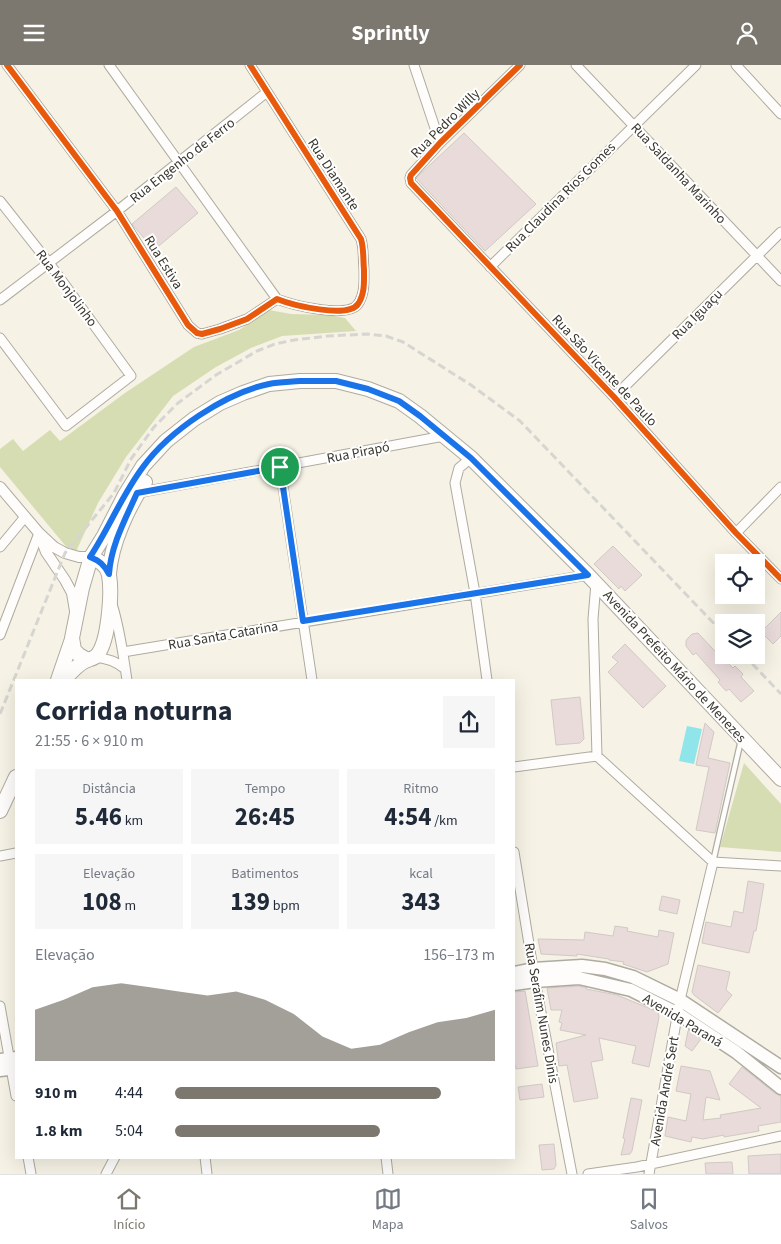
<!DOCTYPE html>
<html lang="pt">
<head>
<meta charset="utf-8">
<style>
	body { margin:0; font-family:"Source Sans 3",sans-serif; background:#f6f6f7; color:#1f2937; height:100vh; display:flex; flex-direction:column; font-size:19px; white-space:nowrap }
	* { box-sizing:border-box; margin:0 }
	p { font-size:16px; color:#747a83 }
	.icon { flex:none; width:28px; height:28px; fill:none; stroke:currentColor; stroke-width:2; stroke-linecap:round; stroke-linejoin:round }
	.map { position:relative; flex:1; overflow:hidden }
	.details { position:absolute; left:15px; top:614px; width:500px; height:480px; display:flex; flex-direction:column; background:#fff; border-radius:0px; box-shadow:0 5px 20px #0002 }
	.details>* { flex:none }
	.buttons { position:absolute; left:715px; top:489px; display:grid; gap:10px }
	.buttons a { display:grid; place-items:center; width:50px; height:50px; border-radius:0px; background:#fff; box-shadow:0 5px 20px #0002; font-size:25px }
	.pin { position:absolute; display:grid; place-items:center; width:42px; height:42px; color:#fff; margin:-21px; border:2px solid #fff; border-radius:50%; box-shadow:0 1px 5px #0007 }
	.round { display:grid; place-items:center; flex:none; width:52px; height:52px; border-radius:0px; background:#f6f6f7 }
	.summary { display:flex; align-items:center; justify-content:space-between; height:85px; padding:0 20px }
	h1 { font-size:28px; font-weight:700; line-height:38px }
	.figures { display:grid; grid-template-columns:repeat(3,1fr); gap:8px; height:85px; padding:5px 20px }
	.figures div { display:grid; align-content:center; border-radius:0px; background:#f6f6f7; text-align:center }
	.figures b { font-size:25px; font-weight:700 }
	.figures small { font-size:14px; font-weight:400 }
	.figures p { font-size:14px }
	.chart { height:140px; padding:10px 20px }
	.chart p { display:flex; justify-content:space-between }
	.chart svg { width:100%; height:90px; margin-top:5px; fill:#7c786f; opacity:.7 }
	ul { padding:0 20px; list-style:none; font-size:16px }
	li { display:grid; grid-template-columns:80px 60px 1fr; align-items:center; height:38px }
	li i { height:12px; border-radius:6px; background:#7c786f }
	header { display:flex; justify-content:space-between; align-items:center; height:65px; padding:0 20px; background:#7c786f; color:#fff; font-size:22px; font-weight:700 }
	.menu { display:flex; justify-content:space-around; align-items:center; height:70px; border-top:1px solid #e0e1e3; background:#fff; font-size:14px; color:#747a83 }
	.menu a { display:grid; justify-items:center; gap:2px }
	.menu .on { color:#7c786f }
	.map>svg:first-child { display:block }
	.green { fill:#d7ddb2 }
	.water { fill:#90e5eb }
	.building { fill:#eadbdb; stroke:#d0c9c5 }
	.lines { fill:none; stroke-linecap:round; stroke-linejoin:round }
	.service-casing { stroke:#aeaba1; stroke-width:7 }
	.minor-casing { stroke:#aeaba1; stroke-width:11 }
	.tertiary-casing { stroke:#aeaba1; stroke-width:12 }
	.secondary-casing { stroke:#aeaba1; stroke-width:15 }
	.primary-casing { stroke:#aeaba1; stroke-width:16 }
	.service { stroke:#fefdfb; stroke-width:4.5 }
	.minor { stroke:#fefdfb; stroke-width:9 }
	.tertiary { stroke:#fefdfb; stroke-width:10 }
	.secondary { stroke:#fefdfb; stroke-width:12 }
	.primary { stroke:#fefdfb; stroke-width:14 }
	.rail { stroke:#d6d5d1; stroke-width:3; stroke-dasharray:8 4; stroke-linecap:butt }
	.cycleway-casing { stroke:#fff; stroke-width:9 }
	.cycleway { stroke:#e8590c; stroke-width:6 }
	.route-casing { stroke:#fff; stroke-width:10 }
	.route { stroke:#1a73e8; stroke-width:6 }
	.labels { text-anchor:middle; stroke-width:4; stroke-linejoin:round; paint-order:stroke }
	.street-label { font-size:14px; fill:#3a372f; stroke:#fff }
</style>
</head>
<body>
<header><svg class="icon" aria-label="menu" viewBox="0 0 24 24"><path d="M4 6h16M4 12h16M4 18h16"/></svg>Sprintly<svg class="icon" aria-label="person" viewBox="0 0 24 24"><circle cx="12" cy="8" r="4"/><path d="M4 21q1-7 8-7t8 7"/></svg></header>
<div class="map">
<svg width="781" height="1109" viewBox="0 0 781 1109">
	<rect width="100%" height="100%" fill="#f6f2e5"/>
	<path class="green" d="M 269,245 L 291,249 L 328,250 L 345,253 L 356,266 L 282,271 L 251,283 L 216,302 L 173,331 L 126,392 L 98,438 L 74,491 L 0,402 L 0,384 L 13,374 L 23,386 L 50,365 L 60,376 L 125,328 L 194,282 L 239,265 Z
		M 744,698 L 781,739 L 781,787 L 720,782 Z"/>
	<path class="water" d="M 687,661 L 702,664 L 694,699 L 679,696 Z"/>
	<path class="building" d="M 464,68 L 536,139 L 485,186 L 416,113 Z
		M 176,122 L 198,148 L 154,185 L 132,159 Z
		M 613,481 L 642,510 L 625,526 L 621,521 L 619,524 L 594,499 Z
		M 781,547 L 781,571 L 773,579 L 761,567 Z
		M 698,568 L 726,598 L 727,597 L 733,603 L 735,601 L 743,609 L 741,612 L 754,626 L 741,637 L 729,624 L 726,626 L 718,617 L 720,615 L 696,588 L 693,590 L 686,581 L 686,576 L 688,573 L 692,569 Z
		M 625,579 L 666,621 L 643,643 L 608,607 L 618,597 L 612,592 Z
		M 580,632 L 584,674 L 580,678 L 556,680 L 551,635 Z
		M 705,658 L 714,667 L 708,693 L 730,698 L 715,768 L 696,765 L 709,702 L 696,700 Z
		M 748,816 L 764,819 L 756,866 L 754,866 L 749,888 L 702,878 L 706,857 L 731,862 L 734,846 L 743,848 Z
		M 662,831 L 680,835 L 677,849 L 659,845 Z
		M 615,861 L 628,863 L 627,866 L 658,872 L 659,865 L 674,868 L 668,899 L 647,907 L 623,899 L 624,897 L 609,895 L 609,894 L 577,889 L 577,891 L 541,889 L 538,874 L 584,875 L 585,867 L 613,871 Z
		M 698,900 L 730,907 L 726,925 L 732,930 L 718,948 L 694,930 L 692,927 Z
		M 579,921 L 587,923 L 586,924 L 617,930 L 658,947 L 659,952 L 649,1002 L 632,998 L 636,981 L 599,973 L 603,995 L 591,997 L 598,1033 L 574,1037 L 567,1000 L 559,1001 L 556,978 L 586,970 L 560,965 L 562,958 L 559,957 L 562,945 L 551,945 L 547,923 Z
		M 525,926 L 538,1001 L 516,1004 L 516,1001 L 514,1001 L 514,927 Z
		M 689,965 L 701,974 L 692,986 L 685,981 L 688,966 Z
		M 681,1001 L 710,1006 L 720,1035 L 706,1032 L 703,1055 L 721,1053 L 720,1050 L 761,1043 L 729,1019 L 742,1002 L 776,1029 L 781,1031 L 781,1057 L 758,1061 L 759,1066 L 724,1072 L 724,1070 L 703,1074 L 692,1072 L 691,1077 L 665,1071 L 668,1052 L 686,1056 L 691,1029 L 676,1026 Z
		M 542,1019 L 544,1032 L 520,1035 L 518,1022 Z
		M 631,1033 L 642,1035 L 632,1086 L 630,1089 L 621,1090 L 625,1074 L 623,1073 Z
		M 554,1079 L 556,1100 L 554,1104 L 542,1105 L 539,1080 Z
		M 781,1089 L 781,1109 L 749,1109 L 748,1091 Z
		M 732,1097 L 733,1109 L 706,1109 L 705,1098 Z"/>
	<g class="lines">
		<g class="service-casing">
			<path id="service" d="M 713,797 L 741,675"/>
		</g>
		<g class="minor-casing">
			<path id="minor" d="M 7,0 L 117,146 L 188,260 L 197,268 L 202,269 L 220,264 L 247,254 L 277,234 C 292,240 348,254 358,239 C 365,229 364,216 364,205 C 363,195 364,184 361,174 L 250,0
				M 109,0 L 277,234
				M 414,0 L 440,78
				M 520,0 L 440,78 L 411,110 L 410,113 L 411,118 L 614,332 L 736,468 L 781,514
				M 576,0 L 781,216
				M 736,0 L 781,49
				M 0,136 L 49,198 L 131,311 L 66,361 L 0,273
				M 490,202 L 696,0
				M 0,235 L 117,146 L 267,27
				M 614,332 L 781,167
				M 471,393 L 459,403 L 455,418 L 475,528 L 487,615
				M 280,402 L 312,615
				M 137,428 L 444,371
				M 736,468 L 781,422
				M 0,482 L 25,452
				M 596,518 L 593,554 L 597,691 L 713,797 L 781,801
				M 112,539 C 120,564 123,589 127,615
				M 0,570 L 39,468
				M 123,587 L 588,510
				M 94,592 C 107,593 116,596 125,604
				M 514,702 L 597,691
				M 514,787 L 535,916 L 572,1109
				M 0,791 L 16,788
				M 0,941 L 16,1031
				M 28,1092 L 31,1109
				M 205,1092 L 207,1109
				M 386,1092 L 388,1109
				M 106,1109 L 115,1092
				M 588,1109 L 637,1102 L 781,1071
				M 649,1109 L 680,935 L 713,797"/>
		</g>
		<g class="tertiary-casing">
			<path id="tertiary" d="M 0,422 L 39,468 L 54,482 L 65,488 L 79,492 L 91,492
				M 40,471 L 46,487 L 65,515 L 72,528 L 75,546"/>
		</g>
		<g class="secondary-casing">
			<path id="secondary" d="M 514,908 L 533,904 L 582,901 L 605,904 L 633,912 L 680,935 L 781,1002
				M 514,919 L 535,916 L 579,913 L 631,925 L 677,948 L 736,987 L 781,1023
				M 0,995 L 16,993
				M 0,1005 L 16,1003"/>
		</g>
		<g class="primary-casing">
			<path id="primary" d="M 91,492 L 104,471 L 125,430 L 143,401 L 166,376 L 194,354 L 220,338 L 243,328 L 269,319 L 300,316 L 336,316 L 368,324 L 399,336 L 420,351 L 471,393 L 588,510 L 781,714
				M 109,509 C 111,479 128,442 145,417
				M 58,615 L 72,574
				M 64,615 C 70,608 78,599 87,595 C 90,594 92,594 95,592 C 109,581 112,527 109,510 C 107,500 99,496 91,492 L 82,523 L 72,573 L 74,585 L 79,590 L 88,595
				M 0,746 L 16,712"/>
		</g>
		<use href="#service" class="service"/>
		<use href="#minor" class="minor"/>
		<use href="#tertiary" class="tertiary"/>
		<use href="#secondary" class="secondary"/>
		<use href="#primary" class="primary"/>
		<path class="rail" d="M 744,590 L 781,629
			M 0,649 L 65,488 L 114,428 L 131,394 L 154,362 L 178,338 L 216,310 L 257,286 L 275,279 L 294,275 L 328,271 L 367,269 L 386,271 L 403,277 L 471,320 L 520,356 L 724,569"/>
		<g class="cycleway-casing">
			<path id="cycleway" d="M 7,0 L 117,146 L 188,260 L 197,268 L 202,269 L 220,264 L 247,254 L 277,234 C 292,240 348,254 358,239 C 365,229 364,216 364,205 C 363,195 364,184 361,174 L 250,0
				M 520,0 L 440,78 L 411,110 L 410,113 L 411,118 L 614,332 L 736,468 L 781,514"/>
		</g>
		<use href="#cycleway" class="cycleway"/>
	</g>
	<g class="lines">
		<g class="route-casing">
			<path id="route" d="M 300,316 L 336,316 L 368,324 L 399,336 L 420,351 L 471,393 L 588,510 L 303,556 L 280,402 L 137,428 C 125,455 111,480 109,509 C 104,500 100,496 90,492 C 109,463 122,430 143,402 C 169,366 225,328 269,319 C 279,317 290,317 300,316 Z"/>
		</g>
		<use href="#route" class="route"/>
	</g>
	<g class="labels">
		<g class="street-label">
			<text transform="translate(445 58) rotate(-45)" y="5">Rua Pedro Willy</text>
			<text transform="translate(182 95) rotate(-38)" y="5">Rua Engenho de Ferro</text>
			<text transform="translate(679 108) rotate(47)" y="5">Rua Saldanha Marinho</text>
			<text transform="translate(334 109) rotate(57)" y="5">Rua Diamante</text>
			<text transform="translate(560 132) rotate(-45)" y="5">Rua Claudina Rios Gomes</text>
			<text transform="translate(164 197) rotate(58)" y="5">Rua Estiva</text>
			<text transform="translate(67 223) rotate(53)" y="5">Rua Monjolinho</text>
			<text transform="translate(697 249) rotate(-45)" y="5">Rua Iguaçu</text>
			<text transform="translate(605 305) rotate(47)" y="5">Rua São Vicente de Paulo</text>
			<text transform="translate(358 387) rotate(-11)" y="5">Rua Pirapó</text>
			<text transform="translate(223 570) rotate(-10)" y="5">Rua Santa Catarina</text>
			<text transform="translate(675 601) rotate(47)" y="5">Avenida Prefeito Mário de Menezes</text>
			<text transform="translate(542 948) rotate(80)" y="5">Rua Serafim Nunes Dinis</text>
			<text transform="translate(683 955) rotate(31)" y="5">Avenida Paraná</text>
			<text transform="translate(664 1026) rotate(-80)" y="5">Avenida André Sert</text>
		</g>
	</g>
</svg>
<div class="buttons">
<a><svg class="icon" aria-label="locate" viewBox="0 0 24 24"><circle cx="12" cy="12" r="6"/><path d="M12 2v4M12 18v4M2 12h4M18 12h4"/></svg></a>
<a><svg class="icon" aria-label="layers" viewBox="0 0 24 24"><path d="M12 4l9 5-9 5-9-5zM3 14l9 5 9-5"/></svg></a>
</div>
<div class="pin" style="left:280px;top:402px;background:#1e9e55"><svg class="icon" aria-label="arrive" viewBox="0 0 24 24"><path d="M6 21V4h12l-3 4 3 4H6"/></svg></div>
<section class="details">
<div class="summary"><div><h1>Corrida noturna</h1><p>21:55 · 6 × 910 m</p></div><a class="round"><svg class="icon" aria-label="share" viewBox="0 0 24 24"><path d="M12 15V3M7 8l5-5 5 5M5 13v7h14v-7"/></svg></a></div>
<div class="figures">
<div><p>Distância</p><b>5.46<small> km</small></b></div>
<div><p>Tempo</p><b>26:45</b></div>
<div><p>Ritmo</p><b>4:54<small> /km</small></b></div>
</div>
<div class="figures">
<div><p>Elevação</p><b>108<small> m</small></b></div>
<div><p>Batimentos</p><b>139<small> bpm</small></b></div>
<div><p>kcal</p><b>343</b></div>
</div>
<div class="chart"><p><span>Elevação</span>156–173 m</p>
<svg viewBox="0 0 160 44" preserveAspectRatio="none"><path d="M0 44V19L10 14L20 8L30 6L40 8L50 10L60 12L70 10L80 14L90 21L100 32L110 38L120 36L130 30L140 25L150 23L160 19V44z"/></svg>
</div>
<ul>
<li><b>910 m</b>4:44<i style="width:83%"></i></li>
<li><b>1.8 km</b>5:04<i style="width:64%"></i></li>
</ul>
</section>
</div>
<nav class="menu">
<a class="on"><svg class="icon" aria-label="home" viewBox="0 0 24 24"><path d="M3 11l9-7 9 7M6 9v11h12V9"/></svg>Início</a>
<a><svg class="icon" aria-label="map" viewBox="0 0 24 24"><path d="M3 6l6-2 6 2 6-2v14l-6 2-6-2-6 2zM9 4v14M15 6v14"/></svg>Mapa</a>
<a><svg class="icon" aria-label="saved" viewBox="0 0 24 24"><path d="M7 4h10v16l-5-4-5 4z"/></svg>Salvos</a>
</nav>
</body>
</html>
